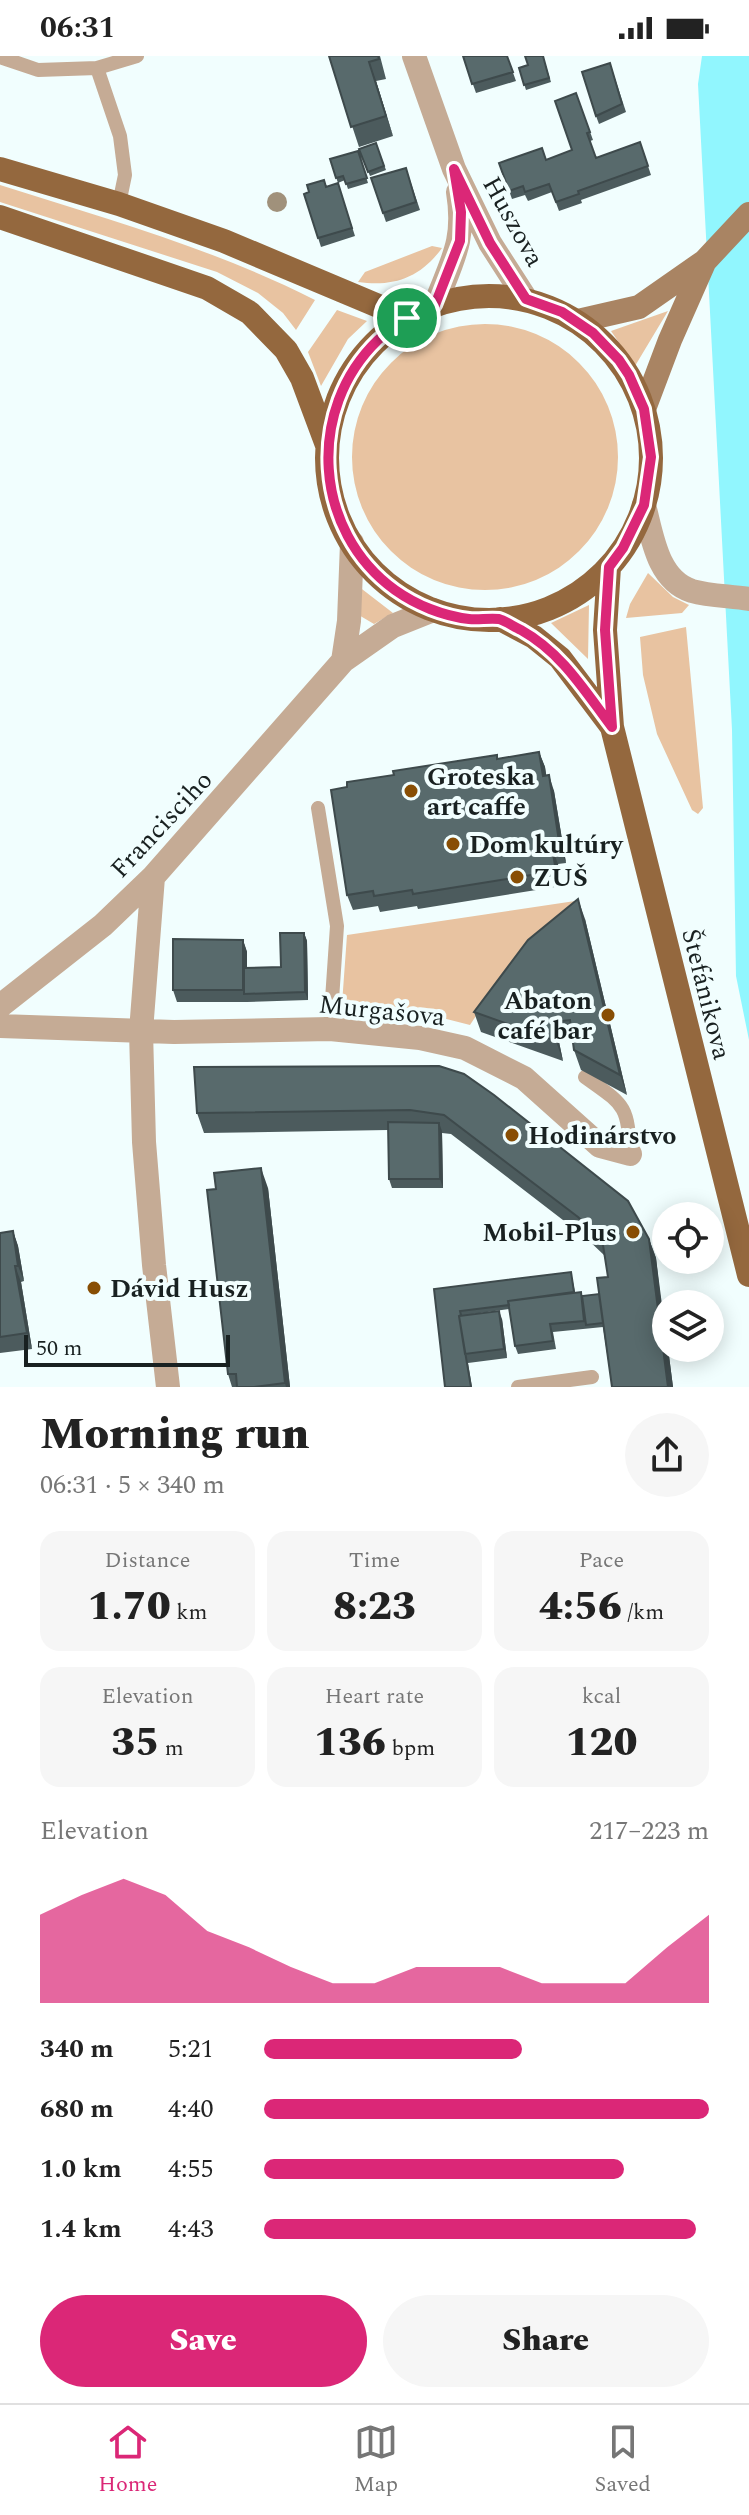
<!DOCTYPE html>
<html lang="en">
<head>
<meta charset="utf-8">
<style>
	body { margin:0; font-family:Spectral,serif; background:#f6f6f6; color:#222; height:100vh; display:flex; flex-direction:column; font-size:30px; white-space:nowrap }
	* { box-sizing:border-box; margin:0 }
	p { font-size:26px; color:#767676 }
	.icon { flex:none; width:44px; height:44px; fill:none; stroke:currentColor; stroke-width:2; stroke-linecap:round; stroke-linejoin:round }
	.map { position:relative; height:1331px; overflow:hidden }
	.drawer { display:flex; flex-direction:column; background:#fff; flex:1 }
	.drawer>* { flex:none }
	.buttons { position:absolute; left:652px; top:1146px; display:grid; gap:16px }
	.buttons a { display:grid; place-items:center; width:72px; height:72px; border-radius:50%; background:#fff; box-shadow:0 4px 20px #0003; font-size:40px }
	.scale { position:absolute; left:24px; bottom:20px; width:206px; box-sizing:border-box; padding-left:8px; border:4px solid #192121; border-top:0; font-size:22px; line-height:28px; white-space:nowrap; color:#192121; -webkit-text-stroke:6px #f1fefe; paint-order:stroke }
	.pin { position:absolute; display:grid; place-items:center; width:68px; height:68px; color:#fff; margin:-34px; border:4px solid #fff; border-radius:50%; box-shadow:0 2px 8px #0007 }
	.round { display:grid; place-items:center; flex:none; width:84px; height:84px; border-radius:42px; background:#f6f6f6 }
	.summary { display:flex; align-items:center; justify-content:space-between; height:136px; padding:0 40px }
	h1 { font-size:44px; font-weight:800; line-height:60px }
	.figures { display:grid; grid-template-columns:repeat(3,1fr); gap:12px; height:136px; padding:8px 40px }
	.figures div { display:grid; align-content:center; border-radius:20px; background:#f6f6f6; text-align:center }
	.figures b { font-size:40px; font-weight:800 }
	.figures small { font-size:22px; font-weight:400 }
	.figures p { font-size:22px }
	.chart { height:224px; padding:16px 40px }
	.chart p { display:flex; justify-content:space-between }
	.chart svg { width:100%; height:144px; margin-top:8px; fill:#db2777; opacity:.7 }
	.action { display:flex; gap:16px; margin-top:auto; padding:16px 40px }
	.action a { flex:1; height:92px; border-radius:48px; background:#db2777; color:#fff; font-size:32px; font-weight:800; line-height:92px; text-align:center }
	.action a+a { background:#f6f6f6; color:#222 }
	ul { padding:0 40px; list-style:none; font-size:26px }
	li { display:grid; grid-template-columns:128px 96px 1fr; align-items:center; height:60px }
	li i { height:20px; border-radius:10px; background:#db2777 }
	.status { display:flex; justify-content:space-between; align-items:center; height:56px; padding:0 40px; background:#fff; direction:ltr }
	.status svg { height:22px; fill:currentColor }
	.menu { display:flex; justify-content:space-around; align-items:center; height:112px; border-top:2px solid #e0e0e0; background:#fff; font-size:22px; color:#767676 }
	.menu a { display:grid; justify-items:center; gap:4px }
	.menu .on { color:#db2777 }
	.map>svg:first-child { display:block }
	.green { fill:#e8c3a1 }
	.water { fill:#91f6fe }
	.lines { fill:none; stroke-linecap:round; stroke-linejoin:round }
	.lane { stroke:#c5ab95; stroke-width:14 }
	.street { stroke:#c5ab95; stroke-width:24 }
	.secondary { stroke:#a98463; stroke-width:24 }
	.primary { stroke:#94683e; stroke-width:24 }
	.tree { fill:#a0917b }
	.wall { fill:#4c5b5d }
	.shaded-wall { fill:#3e4a4c }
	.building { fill:#586a6c; stroke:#3e4a4c; stroke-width:2 }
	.route-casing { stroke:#fff; stroke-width:16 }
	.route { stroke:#db2777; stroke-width:10 }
	.poi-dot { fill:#884e04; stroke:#f1fefe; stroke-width:3 }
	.labels { text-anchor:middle; stroke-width:8; stroke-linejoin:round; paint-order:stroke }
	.street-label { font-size:26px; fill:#192121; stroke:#f1fefe }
	.poi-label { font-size:26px; font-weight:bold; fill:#192121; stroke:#f1fefe; text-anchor:start }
</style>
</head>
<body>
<div class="status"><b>06:31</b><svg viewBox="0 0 49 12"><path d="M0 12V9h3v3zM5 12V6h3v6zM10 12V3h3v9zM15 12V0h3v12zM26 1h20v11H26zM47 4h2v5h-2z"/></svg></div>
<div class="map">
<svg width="749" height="1331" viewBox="0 0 749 1331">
	<rect width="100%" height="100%" fill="#f1fefe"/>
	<path class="green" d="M 0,129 C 107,163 215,193 315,244 L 296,274 L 283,257 L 258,237 L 217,216 L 0,146 Z
		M 432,190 L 442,192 C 420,222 394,231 358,226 L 365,216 Z
		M 337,254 L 367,265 L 348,283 L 321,330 L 308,296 Z
		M 668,255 L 635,310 L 611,275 Z
		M352 401a133 133 0 1 1 266 0a133 133 0 1 1-266 0Z
		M 648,517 L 673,541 L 689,549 L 682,557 L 626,562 L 630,548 Z
		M 358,530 L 393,557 L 374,568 L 357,558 Z
		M 589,549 L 588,603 L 551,567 Z
		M 686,571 L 703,752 L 698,758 L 692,754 L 657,678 L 643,619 L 640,581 Z
		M 575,845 L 517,898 L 470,969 L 419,956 L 342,948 L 347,879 Z"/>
	<path class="water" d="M 702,0 L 749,0 L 749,984 L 736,920 L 732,674 L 698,28 Z"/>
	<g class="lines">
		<path class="lane" d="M 0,1 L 38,14 L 97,12 L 137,0
			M 97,12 L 120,80 L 125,119 L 119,148
			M 318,752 L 337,870 L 330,973
			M 585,1021 C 624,1049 628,1048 630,1098
			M 518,1331 L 592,1321"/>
		<path class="street" d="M 414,0 L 454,113 L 490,187 L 526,243
			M 435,249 C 452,204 466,185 458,136
			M 644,449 C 652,479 657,524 692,535 C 710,540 731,540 749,543
			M 343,605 L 349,565 L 352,487
			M 153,821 L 141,975 L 144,1086 L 154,1209 L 168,1331
			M 0,950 L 103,869 L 153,821 L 343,605 L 393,570 L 433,554
			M 0,970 L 174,976 L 330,973 L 420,982 L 465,992 L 524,1022 L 600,1090 L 630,1098"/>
		<path class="secondary" d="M 578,265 L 639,251 L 705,205 L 749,158
			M 644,353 L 670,284 L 704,207"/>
		<path class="primary" d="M 0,113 L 119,148 L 224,185 L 407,262
			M 0,161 L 207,232 L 250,257 L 286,294 L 302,322 L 327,389
			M327 402a162 162 0 1 1 324 0a162 162 0 1 1-324 0Z
			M 609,511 L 605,574 L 612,671 L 749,1219
			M 500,563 L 534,581 L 560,602 L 612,671"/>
	</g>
	<circle class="tree" cx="277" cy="146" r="10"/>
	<path class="wall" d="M 329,0 L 380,0 L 386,23 L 376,25 L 393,80 L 359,91 Z
		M 463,0 L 507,0 L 516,25 L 476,37 Z
		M 543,0 L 551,26 L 526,34 L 519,12 L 528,9 Z
		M 610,7 L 626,56 L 599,68 L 596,60 Z
		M 576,37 L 593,84 L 590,85 L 596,102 L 640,86 L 651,119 L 581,144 L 582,147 L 559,155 L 552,136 L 528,145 L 525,139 L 512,143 L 499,107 L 546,104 L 572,94 Z
		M 376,87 L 386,114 L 370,120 L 359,93 Z
		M 358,95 L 368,127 L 348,133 L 345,124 L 338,127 L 330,103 Z
		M 406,112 L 420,154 L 386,166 L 371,122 Z
		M 338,127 L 355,180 L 321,191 L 304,138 Z
		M 539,696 L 545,711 L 546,720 L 554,735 L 566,807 L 558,808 L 561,830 L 418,853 L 417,850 L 380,856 L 378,850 L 353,854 L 347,839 L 347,731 L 394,719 L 497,699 L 498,703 Z
		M 585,863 L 627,1039 L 581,1014 L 574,994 L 573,984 L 559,986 L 563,1005 L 481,976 L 474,956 Z
		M 304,877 L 307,885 L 308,944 L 247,946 L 177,946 L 173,934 L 243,884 L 247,896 L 247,912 L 281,911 Z
		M 439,1010 L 649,1183 L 656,1202 L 666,1292 L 668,1292 L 673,1331 L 612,1331 L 603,1271 L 553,1276 L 556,1293 L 518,1298 L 515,1290 L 509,1253 L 473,1258 L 502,1263 L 507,1302 L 468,1307 L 472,1331 L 445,1331 L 434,1233 L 571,1216 L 575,1236 L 582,1240 L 599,1238 L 608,1221 L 605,1200 L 585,1181 L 451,1078 L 442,1077 L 443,1132 L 392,1132 L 389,1123 L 388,1074 L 204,1077 L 197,1057 Z
		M 268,1132 L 290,1331 L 232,1331 L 228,1318 Z
		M 13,1175 L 18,1190 L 24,1225 L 21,1226 L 32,1293 L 0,1297 L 0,1177 Z"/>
	<path class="shaded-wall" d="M 369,6 L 376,25 L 393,80 L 386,60 Z
		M 539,696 L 545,711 L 549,736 L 543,720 Z
		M 549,719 L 554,735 L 566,807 L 560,792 Z
		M 552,792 L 558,808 L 561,830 L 556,815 Z
		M 578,843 L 585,863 L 627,1039 L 620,1019 Z
		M 304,877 L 307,885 L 308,944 L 305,936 Z
		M 243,884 L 247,896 L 247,938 L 244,938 L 243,934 Z
		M 552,966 L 559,986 L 563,1005 L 556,985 Z
		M 439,1067 L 442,1075 L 443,1132 L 440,1123 Z
		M 261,1112 L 268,1132 L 290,1331 L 286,1331 L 285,1327 Z
		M 13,1175 L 18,1190 L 24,1225 L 18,1210 Z
		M 649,1183 L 656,1202 L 666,1280 L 666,1292 L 668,1292 L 673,1331 L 668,1331 Z
		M 15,1210 L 21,1226 L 32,1293 L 27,1277 Z
		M 499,1255 L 502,1263 L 507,1302 L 504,1293 Z"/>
	<path class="building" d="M 329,0 L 378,0 L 379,3 L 369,6 L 386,60 L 351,71 Z
		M 463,0 L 507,0 L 513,16 L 472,28 Z
		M 525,0 L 543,0 L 549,22 L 524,29 L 519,12 L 528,9 Z
		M 610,7 L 622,48 L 596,60 L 582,16 Z
		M 576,37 L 590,76 L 587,77 L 596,102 L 640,86 L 648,110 L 578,135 L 579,138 L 556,146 L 549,128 L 525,136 L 523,130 L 509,135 L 499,107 L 542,92 L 546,104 L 572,94 L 555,45 Z
		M 376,87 L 384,110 L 368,116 L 359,93 Z
		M 358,95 L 367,122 L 346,128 L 343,120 L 336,122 L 330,103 Z
		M 406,112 L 416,146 L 383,157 L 371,122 Z
		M 324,124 L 326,131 L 338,127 L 352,172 L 318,182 L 304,138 L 309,136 L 307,129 Z
		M 539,696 L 543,720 L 549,719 L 560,792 L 552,792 L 556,815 L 413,838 L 412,834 L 374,840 L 373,835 L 347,839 L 331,734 L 347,731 L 347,726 L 394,719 L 393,715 L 497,699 L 497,703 Z
		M 578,843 L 620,1019 L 574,994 L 570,964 L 552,966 L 556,985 L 474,956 L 528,884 Z
		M 280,877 L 304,877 L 305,936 L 244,938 L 244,912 L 281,911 Z
		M 173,883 L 243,884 L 243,934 L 173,934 Z
		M 439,1010 L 464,1018 L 494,1039 L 628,1145 L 649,1183 L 668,1331 L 612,1331 L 597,1222 L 608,1221 L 603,1189 L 600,1182 L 578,1161 L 444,1059 L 410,1054 L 197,1057 L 194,1011 Z
		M 388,1066 L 439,1067 L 440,1123 L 389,1123 Z
		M 261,1112 L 285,1327 L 254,1331 L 237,1331 L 236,1318 L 228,1318 L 207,1134 L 216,1133 L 214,1117 Z
		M 13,1175 L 18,1210 L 15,1210 L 27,1277 L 0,1281 L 0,1177 Z
		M 571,1216 L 574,1236 L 508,1245 L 509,1249 L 460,1255 L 461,1259 L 459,1260 L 471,1331 L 445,1331 L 434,1233 Z
		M 581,1236 L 584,1265 L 550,1268 L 553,1285 L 515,1290 L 508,1245 Z
		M 599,1238 L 603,1267 L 586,1269 L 582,1240 Z
		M 499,1255 L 504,1293 L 465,1298 L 459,1260 Z"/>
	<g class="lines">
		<g class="route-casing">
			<path id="route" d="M 454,113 L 490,187 L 526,243 L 562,256 L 593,277 L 619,304 L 629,319 L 644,353 L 651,401 L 644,449 L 623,492 L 609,511 L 605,574 L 612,671 C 584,634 562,597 521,574 C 514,571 506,565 499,563 C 489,562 478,564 469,563 C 443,560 416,549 395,534 C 313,475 306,353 378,284 C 395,268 414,258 435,249 L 460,185 L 461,156 Z"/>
		</g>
		<use href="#route" class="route"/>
	</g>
	<g class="poi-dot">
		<circle cx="411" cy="735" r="8"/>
		<circle cx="453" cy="788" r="8"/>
		<circle cx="517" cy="821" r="8"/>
		<circle cx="608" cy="959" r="8"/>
		<circle cx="512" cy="1079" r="8"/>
		<circle cx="633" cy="1176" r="8"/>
		<circle cx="94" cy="1232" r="8"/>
	</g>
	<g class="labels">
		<g class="street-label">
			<text transform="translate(514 165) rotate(61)" y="9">Huszova</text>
			<text transform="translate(161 768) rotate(-47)" y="9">Francisciho</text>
			<text transform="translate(707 938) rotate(76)" y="9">Štefánikova</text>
			<text transform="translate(382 954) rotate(6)" y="9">Murgašova</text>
		</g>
		<g class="poi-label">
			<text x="427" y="729">Groteska<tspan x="427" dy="30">art caffe</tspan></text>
			<text x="469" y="797">Dom kultúry</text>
			<text x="533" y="830">ZUŠ</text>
			<text x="592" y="953" text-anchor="end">Abaton<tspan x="592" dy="30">café bar</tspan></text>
			<text x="528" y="1088">Hodinárstvo</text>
			<text x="617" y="1185" text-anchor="end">Mobil-Plus</text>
			<text x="110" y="1241">Dávid Husz</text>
		</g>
	</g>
</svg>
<div class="buttons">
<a><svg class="icon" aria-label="locate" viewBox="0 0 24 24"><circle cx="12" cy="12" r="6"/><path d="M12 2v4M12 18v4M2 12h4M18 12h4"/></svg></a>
<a><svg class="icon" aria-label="layers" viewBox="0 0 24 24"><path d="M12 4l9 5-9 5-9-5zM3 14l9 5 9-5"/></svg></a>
</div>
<div class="scale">50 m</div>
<div class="pin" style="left:407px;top:262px;background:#1e9e55"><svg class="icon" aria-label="arrive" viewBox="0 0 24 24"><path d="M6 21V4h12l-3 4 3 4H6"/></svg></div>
</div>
<section class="drawer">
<div class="summary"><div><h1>Morning run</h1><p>06:31 · 5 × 340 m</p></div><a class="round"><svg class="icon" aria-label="share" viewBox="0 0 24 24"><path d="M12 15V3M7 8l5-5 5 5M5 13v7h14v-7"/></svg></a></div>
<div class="figures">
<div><p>Distance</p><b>1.70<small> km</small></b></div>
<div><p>Time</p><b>8:23</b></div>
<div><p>Pace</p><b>4:56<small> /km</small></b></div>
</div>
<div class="figures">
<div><p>Elevation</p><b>35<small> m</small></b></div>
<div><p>Heart rate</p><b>136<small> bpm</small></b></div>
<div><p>kcal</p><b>120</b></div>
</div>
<div class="chart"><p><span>Elevation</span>217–223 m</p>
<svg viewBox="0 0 160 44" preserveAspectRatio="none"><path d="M0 44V17L10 11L20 6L30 11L40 22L50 27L60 33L70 38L80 38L90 33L100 33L110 33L120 38L130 38L140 38L150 27L160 17V44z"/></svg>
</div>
<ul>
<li><b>340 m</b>5:21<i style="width:58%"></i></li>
<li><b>680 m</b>4:40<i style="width:100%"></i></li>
<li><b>1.0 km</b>4:55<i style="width:81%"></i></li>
<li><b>1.4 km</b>4:43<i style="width:97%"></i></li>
</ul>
<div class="action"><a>Save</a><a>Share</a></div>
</section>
<nav class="menu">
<a class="on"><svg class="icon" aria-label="home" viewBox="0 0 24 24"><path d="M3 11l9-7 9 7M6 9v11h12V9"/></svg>Home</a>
<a><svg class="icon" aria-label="map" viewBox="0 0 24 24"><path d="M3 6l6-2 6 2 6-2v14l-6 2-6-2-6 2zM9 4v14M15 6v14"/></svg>Map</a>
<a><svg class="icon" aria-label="saved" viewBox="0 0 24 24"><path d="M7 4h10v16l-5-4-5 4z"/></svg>Saved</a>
</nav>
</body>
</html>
